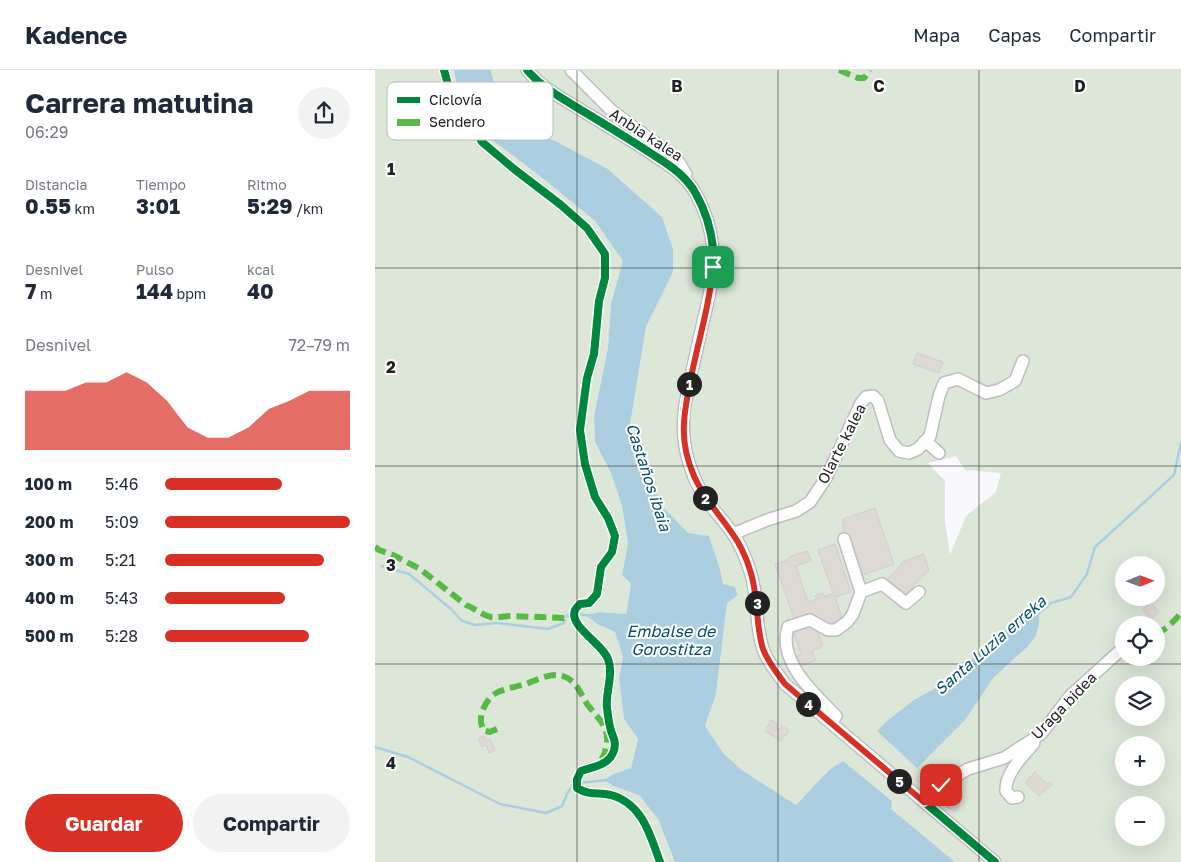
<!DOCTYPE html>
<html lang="es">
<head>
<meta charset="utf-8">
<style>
	body { margin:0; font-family:"Golos Text",sans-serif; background:#f2f2f3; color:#1f2937; height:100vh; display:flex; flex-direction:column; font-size:19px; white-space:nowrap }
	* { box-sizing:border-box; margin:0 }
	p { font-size:16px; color:#747a83 }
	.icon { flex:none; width:28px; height:28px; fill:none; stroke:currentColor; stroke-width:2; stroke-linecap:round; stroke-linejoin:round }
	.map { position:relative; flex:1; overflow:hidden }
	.drawer { display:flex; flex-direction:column; background:#fff; width:375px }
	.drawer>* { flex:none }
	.needle { width:32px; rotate:89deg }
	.buttons { position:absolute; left:740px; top:486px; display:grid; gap:10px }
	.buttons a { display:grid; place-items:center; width:50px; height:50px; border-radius:50%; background:#fff; box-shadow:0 5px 20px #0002; font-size:25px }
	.pin { position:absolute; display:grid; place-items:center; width:42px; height:42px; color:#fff; margin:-21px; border-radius:10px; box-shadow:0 2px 8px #0006 }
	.km { position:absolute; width:25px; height:25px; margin:-12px; border-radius:50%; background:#222; color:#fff; font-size:14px; line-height:25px; text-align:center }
	.round { display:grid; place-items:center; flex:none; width:52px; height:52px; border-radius:26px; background:#f2f2f3 }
	.head { display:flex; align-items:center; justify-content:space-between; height:85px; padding:0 25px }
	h1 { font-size:28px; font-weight:700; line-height:38px }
	.figures { display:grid; grid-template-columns:repeat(3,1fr); gap:8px; height:85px; padding:5px 25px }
	.figures div { display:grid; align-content:center }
	.figures b { font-size:21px; font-weight:700 }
	.figures small { font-size:14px; font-weight:400 }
	.figures p { font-size:14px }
	.chart { height:140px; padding:10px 25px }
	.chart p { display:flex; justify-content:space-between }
	.chart svg { width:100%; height:90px; margin-top:5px; fill:#d93025; opacity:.7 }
	.button { display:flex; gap:10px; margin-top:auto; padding:10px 25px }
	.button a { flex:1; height:58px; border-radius:30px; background:#d93025; color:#fff; font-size:20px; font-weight:700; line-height:58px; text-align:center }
	.button a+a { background:#f2f2f3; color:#1f2937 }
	ul { padding:0 25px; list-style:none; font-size:16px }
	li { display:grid; grid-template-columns:80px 60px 1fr; align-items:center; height:38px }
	li i { height:12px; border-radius:6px; background:#d93025 }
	header { display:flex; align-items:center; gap:30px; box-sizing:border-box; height:70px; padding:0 25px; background:#fff; border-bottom:1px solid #e0e1e3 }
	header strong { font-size:24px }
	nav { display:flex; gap:28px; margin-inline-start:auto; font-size:18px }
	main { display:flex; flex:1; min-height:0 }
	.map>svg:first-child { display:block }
	.green { fill:#dce7d8; fill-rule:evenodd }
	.water { fill:#abcfe0 }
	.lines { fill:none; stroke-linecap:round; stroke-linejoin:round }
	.stream { stroke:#abcfe0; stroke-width:2.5 }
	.building { fill:#dfd9d4; stroke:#cfcece }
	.minor-casing { stroke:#bdbdc1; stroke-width:14 }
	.minor { stroke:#fefeff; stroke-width:11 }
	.quiet { stroke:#58b947; stroke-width:6; stroke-dasharray:12 6; stroke-linecap:butt }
	.cycleway-casing { stroke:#fff; stroke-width:11 }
	.cycleway { stroke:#00873e; stroke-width:8 }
	.route-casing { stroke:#fff; stroke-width:10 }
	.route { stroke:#d93025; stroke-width:6 }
	.grid { fill:none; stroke:#202024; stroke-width:1; stroke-opacity:0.55 }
	.labels { text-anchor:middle; stroke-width:4; stroke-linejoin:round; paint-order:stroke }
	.street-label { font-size:15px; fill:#202024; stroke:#fff }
	.water-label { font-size:16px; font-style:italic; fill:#064e65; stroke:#fff }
	.key { fill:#fff; stroke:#bcbcbd; stroke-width:1 }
	.key-label { font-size:14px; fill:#202024 }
	.grid-label { font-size:16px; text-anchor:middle; font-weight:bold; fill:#202024; stroke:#fff; stroke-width:4; stroke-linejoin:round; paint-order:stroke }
</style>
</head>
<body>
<header>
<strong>Kadence</strong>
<nav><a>Mapa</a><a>Capas</a><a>Compartir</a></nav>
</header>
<main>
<section class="drawer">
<div class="head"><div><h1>Carrera matutina</h1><p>06:29</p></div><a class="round"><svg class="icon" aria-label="share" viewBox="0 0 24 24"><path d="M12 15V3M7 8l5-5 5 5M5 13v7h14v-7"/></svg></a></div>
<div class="figures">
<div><p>Distancia</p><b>0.55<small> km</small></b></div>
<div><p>Tiempo</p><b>3:01</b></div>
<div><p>Ritmo</p><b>5:29<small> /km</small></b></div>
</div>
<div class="figures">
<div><p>Desnivel</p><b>7<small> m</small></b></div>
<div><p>Pulso</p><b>144<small> bpm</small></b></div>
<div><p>kcal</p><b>40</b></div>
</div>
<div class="chart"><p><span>Desnivel</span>72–79 m</p>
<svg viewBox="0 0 160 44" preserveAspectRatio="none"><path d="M0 44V15L10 15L20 15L30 11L40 11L50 6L60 11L70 20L80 33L90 38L100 38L110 33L120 24L130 20L140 15L150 15L160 15V44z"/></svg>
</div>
<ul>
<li><b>100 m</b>5:46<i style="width:63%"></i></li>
<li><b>200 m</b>5:09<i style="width:100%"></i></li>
<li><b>300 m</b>5:21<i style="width:86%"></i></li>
<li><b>400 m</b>5:43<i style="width:65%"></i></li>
<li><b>500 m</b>5:28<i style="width:78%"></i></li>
</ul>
<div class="button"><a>Guardar</a><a>Compartir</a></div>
</section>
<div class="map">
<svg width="806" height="792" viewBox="0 0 806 792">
	<rect width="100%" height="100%" fill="#f8f8fd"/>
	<path class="green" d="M 0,0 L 79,0 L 82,18 L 165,106 L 220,151 L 249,191 L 236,234 L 233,278 L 219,346 L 220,372 L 236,403 L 247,436 L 253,473 L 247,505 L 256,514 L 251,544 L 224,542 L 211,545 L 222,554 L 240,562 L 248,587 L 244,608 L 249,649 L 263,669 L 256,698 L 238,704 L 229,710 L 238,716 L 264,725 L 283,749 L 300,792 L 0,792 Z
		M 116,0 L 806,0 L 806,792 L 580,792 L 515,739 L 517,731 L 468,692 L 454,700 L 421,735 L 367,700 L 349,684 L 330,656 L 341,624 L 352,532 L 363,525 L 360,517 L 348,515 L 345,499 L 287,436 L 255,355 L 271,257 L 298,202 L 298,179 L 287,147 L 233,99 L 165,63 L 122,25 ZM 581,386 L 590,400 L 626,403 L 621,422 L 591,446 L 575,485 L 570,451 L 570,411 L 553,393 ZM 749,495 L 781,495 L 781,528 L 749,528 ZM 749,555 L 781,555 L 781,588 L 749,588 ZM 749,615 L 781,615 L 781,648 L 749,648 ZM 749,675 L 781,675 L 781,708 L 749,708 ZM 749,735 L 781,735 L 781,768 L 749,768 Z"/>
	<path class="water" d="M 79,0 L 116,0 L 122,25 L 165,63 L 233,99 L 287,147 L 298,179 L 298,202 L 271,257 L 255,355 L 287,436 L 313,463 L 334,466 L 345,499 L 348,514 L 360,517 L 363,525 L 352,533 L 341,624 L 330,656 L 349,684 L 367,700 L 421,735 L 454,700 L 468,691 L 517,731 L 516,739 L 580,792 L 300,792 L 283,749 L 264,725 L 238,716 L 229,710 L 238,704 L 256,698 L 263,669 L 249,649 L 244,608 L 248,587 L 240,562 L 222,554 L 211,545 L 224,542 L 251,544 L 256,514 L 247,505 L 253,473 L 247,436 L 236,403 L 220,372 L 219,346 L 233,278 L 236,234 L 248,191 L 220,151 L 165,106 L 108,63 L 82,18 Z
		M 657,540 L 664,543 L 664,554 L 660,567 L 652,577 L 619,607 L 590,650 L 542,698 L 502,661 L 512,651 L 539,630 L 572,612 L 603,584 L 650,544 Z"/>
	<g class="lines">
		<path class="stream" d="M 7,496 L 34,504 L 76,539 L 87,551 L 100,555 L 122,553 L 173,559 L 189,553 L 190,550
			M 201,543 L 214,546
			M 663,544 L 676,533 L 696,527 L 712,504 L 720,477 L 799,405 L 806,373
			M 192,547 L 194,544 L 198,542
			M 0,677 L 33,687 L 125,734 L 171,743 L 187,736 L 192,724 L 199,713 L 201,713
			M 204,713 L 232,710"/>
	</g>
	<path class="building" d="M 542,283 L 568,292 L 564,303 L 538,294 Z
		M 500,438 L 519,494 L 485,506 L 468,460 L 468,449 Z
		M 460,474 L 476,522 L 460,527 L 468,549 L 442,558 L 447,575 L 445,578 L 437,581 L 441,590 L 426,596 L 422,586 L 426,584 L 418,562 L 423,560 L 400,494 L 415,489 L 414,487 L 432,481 L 436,491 L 421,496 L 433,532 L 442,529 L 440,526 L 448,523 L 450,527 L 458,523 L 443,480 Z
		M 549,484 L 554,500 L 527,528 L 510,512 L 529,491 Z
		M 776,532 L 784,542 L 775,549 L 768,539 Z
		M 396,650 L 403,654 L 401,658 L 405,659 L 407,656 L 414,660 L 411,666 L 409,665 L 406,671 L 390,661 Z
		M 109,666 L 110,671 L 115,669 L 120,680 L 114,683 L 111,675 L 107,677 L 103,668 Z
		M 660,702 L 672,714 L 675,712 L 677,714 L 664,726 L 650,712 Z
		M 581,718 L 588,721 L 586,725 L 588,726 L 581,741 L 571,737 L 573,730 Z"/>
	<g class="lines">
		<g class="minor-casing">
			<path id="minor" d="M 152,0 C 167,18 187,28 206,40 C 231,55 256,70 280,86 C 296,96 312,107 321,124 C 330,140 336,159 338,178 C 340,203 334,228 328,252 C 323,274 318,296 313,319 C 312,327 309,336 309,345 C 306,374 315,406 332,431 C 340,442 350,452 358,464 C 365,474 370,486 374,498 C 384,524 379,553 388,579 C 393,593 402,603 410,614 L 620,792
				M 196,0 L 236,40 L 302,89 L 311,104
				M 549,372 L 555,375 L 564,383
				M 358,464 L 392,450 L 421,441 L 435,432 L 451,408 L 486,333 L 491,327 L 498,326 L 503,331 L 515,370 L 524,381 L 534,383 L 543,379 L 555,366 L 564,326 L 569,313 L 583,309 L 611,323 L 624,320 L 640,311 L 648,291
				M 486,522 L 507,514 L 531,533 L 544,522
				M 456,653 L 461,646 C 440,624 402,592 413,557 L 435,550 L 453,560 L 461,560 L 472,552 L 478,544 L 486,522 L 469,469
				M 643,727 L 637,728 L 631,721 C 630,703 648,686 659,673
				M 549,732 L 566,715 L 593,699 L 629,688 L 666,664 L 695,626 L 749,577"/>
		</g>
		<use href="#minor" class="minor"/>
		<path class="quiet" d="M 464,0 L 483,8 L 489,8 L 495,0
			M 0,477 L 4,480 L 18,485 L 45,499 L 91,535 C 100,538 106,545 116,547 C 122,548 129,546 136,546 C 157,547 178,547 200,549
			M 781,564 C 791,560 799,551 806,543
			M 122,659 L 115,662 L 108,660 C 108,657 106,655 106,652 C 105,642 112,628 121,623 C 130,618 141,617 151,614 C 162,610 176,602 188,606 C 202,611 205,623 212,634 C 223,649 236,657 231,678 C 230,683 229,687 225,691"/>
		<g class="cycleway-casing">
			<path id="cycleway" d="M 69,0 L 74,18 L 107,72 L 139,99 L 186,135 L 212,158 L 230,184 L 230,208 L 224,231 L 219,284 L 212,308 L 205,360 L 210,394 L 220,427 L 233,448 L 240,466 L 237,482 L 226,497 L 222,524 L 214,533 L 205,534 C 203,536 201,538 200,540 C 193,556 228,574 233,589 C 239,604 230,624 232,638 C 233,646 234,654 236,661 C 239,669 242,674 238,683 C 233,695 218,697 206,701 L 202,709 L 202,718 C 215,726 223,722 236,725 C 268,734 275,765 285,792
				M 152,0 C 167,18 187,28 206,40 C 231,55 256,70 280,86 C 296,96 312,107 321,124 C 330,140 336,159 338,178 C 340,203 334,228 328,252 C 323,274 318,296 313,319 C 312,327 309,336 309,345 C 306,374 315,406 332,431 C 340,442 350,452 358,464 C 365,474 370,486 374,498 C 384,524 379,553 388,579 C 393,593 402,603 410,614 L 620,792"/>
		</g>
		<use href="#cycleway" class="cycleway"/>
	</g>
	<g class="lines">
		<g class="route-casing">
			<path id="route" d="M 338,197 C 335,236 322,274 315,313 C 308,347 304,372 319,406 C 328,427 344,444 357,463 C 365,474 371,487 375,500 C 384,526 380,554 388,579 C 393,592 402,603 410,614 L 549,732 L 566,715"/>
		</g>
		<use href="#route" class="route"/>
	</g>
	<path class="grid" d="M 202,0 L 202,792M 403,0 L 403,792M 604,0 L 604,792M 0,198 L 806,198M 0,396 L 806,396M 0,594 L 806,594"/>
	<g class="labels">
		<g class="street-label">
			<text transform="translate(271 65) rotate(33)" y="5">Anbia kalea</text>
			<text transform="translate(467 374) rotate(-63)" y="5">Olarte kalea</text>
			<text transform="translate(689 636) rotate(-46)" y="5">Uraga bidea</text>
		</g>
		<g class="water-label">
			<text transform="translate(274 407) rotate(72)" y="6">Castaños ibaia</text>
			<text x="296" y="567">Embalse de<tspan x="296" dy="18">Gorostitza</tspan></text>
			<text transform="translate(615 575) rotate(-41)" y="6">Santa Luzia erreka</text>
		</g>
	</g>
	<rect x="12" y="12" width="166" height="58" rx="8" class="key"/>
	<rect x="22" y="27" width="23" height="6" fill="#00873e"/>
	<rect x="22" y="49" width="23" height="7" fill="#58b947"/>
	<g class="key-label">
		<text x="54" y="35">Ciclovía</text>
		<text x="54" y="57">Sendero</text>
	</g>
	<g class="grid-label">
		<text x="302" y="22">B</text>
		<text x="504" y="22">C</text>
		<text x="705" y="22">D</text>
		<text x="16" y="105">1</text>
		<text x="16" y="303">2</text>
		<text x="16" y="501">3</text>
		<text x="16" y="699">4</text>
	</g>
</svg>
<div class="buttons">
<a><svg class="needle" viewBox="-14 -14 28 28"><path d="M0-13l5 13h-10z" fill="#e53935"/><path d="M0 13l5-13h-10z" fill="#747a83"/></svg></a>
<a><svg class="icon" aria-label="locate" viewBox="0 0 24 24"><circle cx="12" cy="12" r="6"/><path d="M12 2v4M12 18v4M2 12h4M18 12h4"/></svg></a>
<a><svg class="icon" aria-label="layers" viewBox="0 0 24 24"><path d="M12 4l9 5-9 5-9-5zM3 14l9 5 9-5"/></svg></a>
<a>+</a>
<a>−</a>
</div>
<div class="pin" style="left:338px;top:197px;background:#1e9e55"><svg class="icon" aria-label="arrive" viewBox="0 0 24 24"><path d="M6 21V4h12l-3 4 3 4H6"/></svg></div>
<div class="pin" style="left:566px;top:715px;background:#d93025"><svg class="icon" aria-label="check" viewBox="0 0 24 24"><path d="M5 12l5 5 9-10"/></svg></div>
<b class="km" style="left:314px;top:314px">1</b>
<b class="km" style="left:330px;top:428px">2</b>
<b class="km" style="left:382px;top:533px">3</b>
<b class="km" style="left:433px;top:634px">4</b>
<b class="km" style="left:524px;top:711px">5</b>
</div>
</main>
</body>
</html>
